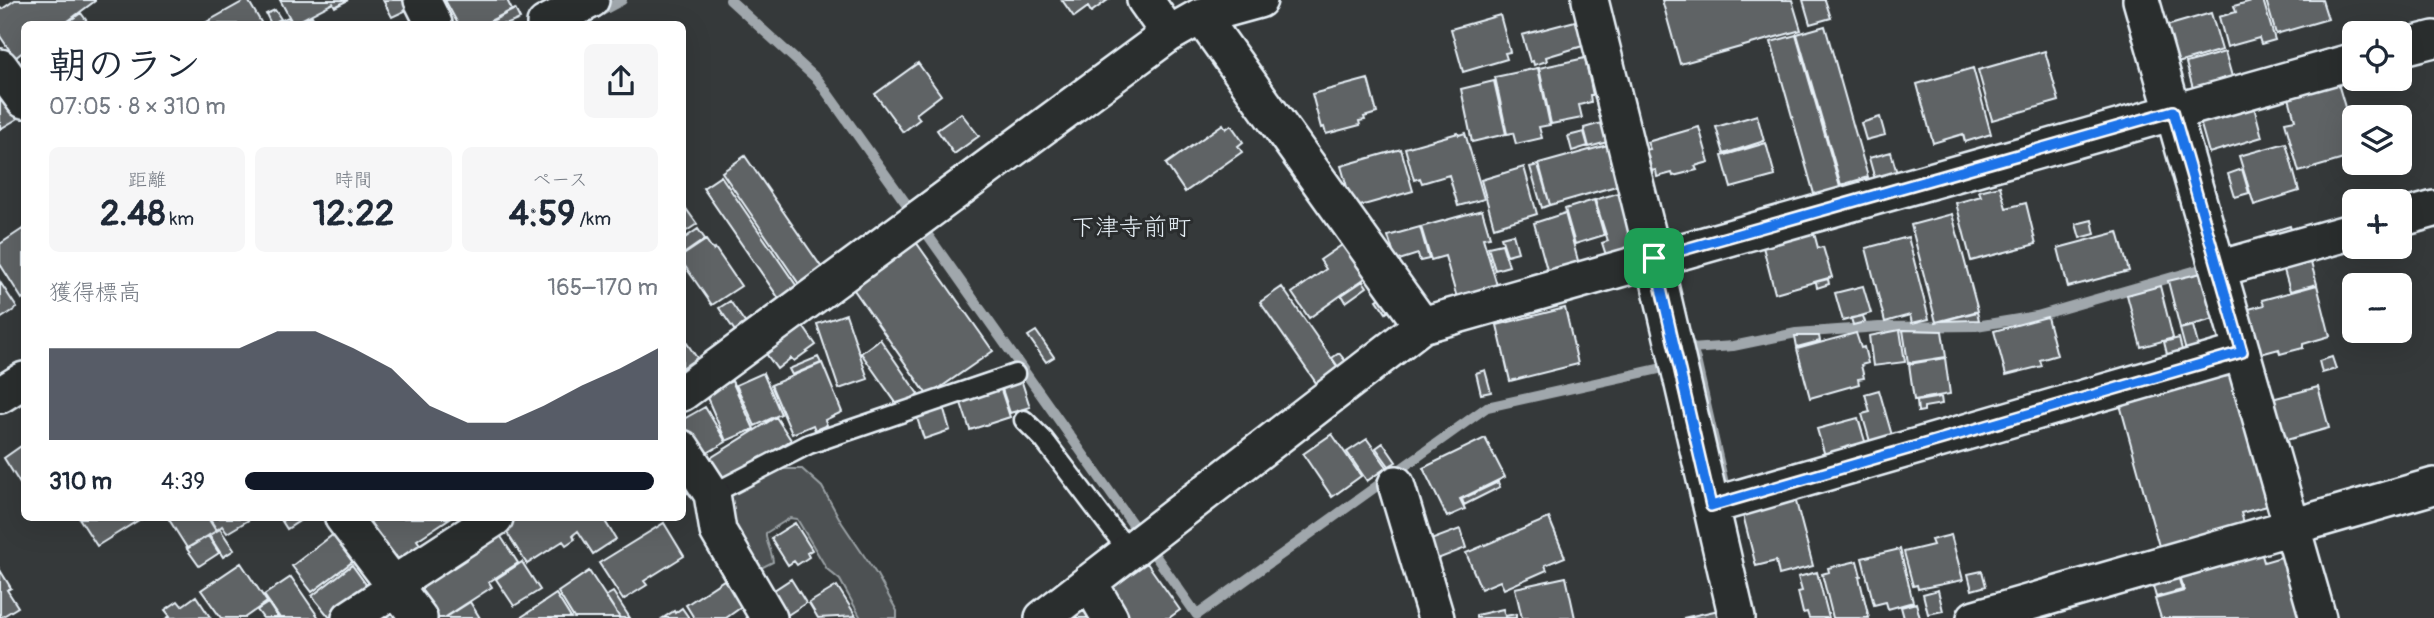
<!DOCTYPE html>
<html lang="ja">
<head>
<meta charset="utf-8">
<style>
	body { margin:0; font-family:Pangolin,"Klee One",sans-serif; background:#f6f6f7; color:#1f2937; height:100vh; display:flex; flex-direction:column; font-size:26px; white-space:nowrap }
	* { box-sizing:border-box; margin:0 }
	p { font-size:23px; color:#747a83 }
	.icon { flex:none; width:38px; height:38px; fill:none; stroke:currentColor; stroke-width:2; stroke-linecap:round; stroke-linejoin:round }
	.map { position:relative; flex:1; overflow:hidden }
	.sheet { position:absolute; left:21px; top:21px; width:665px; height:500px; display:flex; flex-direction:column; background:#fff; border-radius:10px; box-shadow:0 7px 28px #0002 }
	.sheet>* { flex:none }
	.fabs { position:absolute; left:2342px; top:21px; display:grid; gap:14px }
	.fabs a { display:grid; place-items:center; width:70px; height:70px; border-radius:10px; background:#fff; box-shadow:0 7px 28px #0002; font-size:35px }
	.pin { position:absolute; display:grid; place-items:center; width:60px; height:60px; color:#fff; margin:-30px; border-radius:14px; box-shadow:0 4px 10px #0006 }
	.round { display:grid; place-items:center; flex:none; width:74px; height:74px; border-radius:10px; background:#f6f6f7 }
	.head { display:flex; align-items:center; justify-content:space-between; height:119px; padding:0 28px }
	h1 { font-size:38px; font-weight:700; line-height:52px }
	.metrics { display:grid; grid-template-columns:repeat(3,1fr); gap:10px; height:119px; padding:7px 28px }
	.metrics div { display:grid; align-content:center; border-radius:10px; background:#f6f6f7; text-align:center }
	.metrics b { font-size:35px; font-weight:700 }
	.metrics small { font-size:19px; font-weight:400 }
	.metrics p { font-size:19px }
	.chart { height:196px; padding:14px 28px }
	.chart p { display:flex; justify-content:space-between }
	.chart svg { width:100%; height:126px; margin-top:7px; fill:#111827; opacity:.7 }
	ul { padding:0 28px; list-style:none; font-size:23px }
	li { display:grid; grid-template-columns:112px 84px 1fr; align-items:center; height:52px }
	li i { height:18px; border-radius:9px; background:#111827 }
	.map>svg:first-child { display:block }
	.green { fill:#4d5152; stroke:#9aa1a5; stroke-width:2 }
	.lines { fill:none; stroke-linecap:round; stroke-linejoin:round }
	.stream { stroke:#a0a7ac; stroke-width:10 }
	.building { fill:#5f6365; stroke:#e8f1f8; stroke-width:2 }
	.lane-casing { stroke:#e8f1f8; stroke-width:23 }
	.street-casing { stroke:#e8f1f8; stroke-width:40 }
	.lane { stroke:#2a2d2e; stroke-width:18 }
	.street { stroke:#2a2d2e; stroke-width:35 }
	.route-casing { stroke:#fff; stroke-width:14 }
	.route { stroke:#1a73e8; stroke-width:9 }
	.labels { text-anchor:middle; stroke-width:6; stroke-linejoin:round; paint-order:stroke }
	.quarter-label { font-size:24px; fill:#e8f1f8; stroke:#2a2d2e }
</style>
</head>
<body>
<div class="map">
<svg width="2434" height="618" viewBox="0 0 2434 618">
	<rect width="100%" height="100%" fill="#35393a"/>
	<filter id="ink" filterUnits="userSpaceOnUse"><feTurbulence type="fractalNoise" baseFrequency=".0143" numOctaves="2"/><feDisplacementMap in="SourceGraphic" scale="14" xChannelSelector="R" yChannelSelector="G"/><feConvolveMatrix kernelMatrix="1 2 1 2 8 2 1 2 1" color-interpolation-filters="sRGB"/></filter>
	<g filter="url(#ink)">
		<path class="green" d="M 782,469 L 802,469 L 822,487 L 842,523 L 877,575 L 897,611 L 897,618 L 861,618 L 840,580 L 827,569 L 797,519 L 790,518 L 766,533 C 765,542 772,550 773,562 L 759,569 L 750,569 L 724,499 Z"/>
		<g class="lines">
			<path class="stream" d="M 730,0 L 818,80 L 910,209
				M 594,15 L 622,0
				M 925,231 L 1136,529
				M 1690,344 L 1696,360 L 1725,488
				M 1691,349 L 1733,346 L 1796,333 L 1879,327 L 1976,326 L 2037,316 L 2204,268
				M 1152,551 L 1197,615 L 1487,407 L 1663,368"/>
		</g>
		<path class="building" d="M 15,0 L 95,0 L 95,1 L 64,24 L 24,24 L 24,51 L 15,58 L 0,36 L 0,8 L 2,9 Z
			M 246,0 L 248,0 L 262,24 L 203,24 Z
			M 280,0 L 348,0 L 335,7 L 333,3 L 293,24 Z
			M 383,0 L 405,0 L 409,9 L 392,17 Z
			M 445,0 L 507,0 L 512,10 L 484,24 L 458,24 Z
			M 1062,0 L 1108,0 L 1091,12 L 1088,7 L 1074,17 Z
			M 1662,0 L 1792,0 L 1801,30 L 1680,64 Z
			M 1803,0 L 1825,0 L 1831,18 L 1810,24 Z
			M 2255,0 L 2263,0 L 2275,40 L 2261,44 L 2259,38 L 2227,47 L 2219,17 L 2236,12 L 2234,6 Z
			M 2266,0 L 2322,0 L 2328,19 L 2276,34 Z
			M 515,9 L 520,19 L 508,24 L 486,24 Z
			M 275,10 L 281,19 L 271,24 L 266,14 Z
			M 81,13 L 89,24 L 65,24 Z
			M 2211,13 L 2222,50 L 2174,64 L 2163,27 Z
			M 1500,15 L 1510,52 L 1505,53 L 1507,59 L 1463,72 L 1451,29 Z
			M 312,16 L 316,24 L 295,24 Z
			M 288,17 L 292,24 L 274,24 Z
			M 1579,20 L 1586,45 L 1546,57 L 1547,61 L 1534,65 L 1533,61 L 1530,62 L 1522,35 Z
			M 1825,26 L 1868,177 L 1841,185 L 1797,34 Z
			M 1796,35 L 1842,194 L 1816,201 L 1771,42 Z
			M 2045,51 L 2059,101 L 1992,120 L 1978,70 Z
			M 2225,52 L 2233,80 L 2194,92 L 2186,63 Z
			M 1585,58 L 1593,95 L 1590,95 L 1591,102 L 1579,105 L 1582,118 L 1551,124 L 1539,68 Z
			M 918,63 L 941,95 L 916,114 L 920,119 L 903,132 L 875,94 Z
			M 1538,68 L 1550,125 L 1539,127 L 1542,138 L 1516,144 L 1513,133 L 1507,134 L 1495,77 Z
			M 1973,68 L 1991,134 L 1965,142 L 1963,134 L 1933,143 L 1917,84 Z
			M 1368,79 L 1377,113 L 1364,117 L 1365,120 L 1359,121 L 1360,125 L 1326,134 L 1324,127 L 1321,128 L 1312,94 Z
			M 2337,80 L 2354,138 L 2354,150 L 2346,152 L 2347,158 L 2299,172 L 2285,122 L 2295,120 L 2288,94 Z
			M 1494,81 L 1506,134 L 1472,142 L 1461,89 Z
			M 2,94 L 17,119 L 0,129 L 0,95 Z
			M 2253,103 L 2262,137 L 2209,153 L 2199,118 Z
			M 961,113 L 979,136 L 954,154 L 937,130 Z
			M 1757,115 L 1764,141 L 1724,154 L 1716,127 Z
			M 1880,117 L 1885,135 L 1866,140 L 1861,123 Z
			M 1605,122 L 1611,141 L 1589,147 L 1584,128 Z
			M 1223,124 L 1226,129 L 1231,125 L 1243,142 L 1238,146 L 1242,152 L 1185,192 L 1166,164 Z
			M 1699,127 L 1709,162 L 1695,166 L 1697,170 L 1673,176 L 1672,173 L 1657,177 L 1656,170 L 1651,171 L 1645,150 L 1650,149 L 1647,142 Z
			M 1584,132 L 1588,146 L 1572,151 L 1568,136 Z
			M 1458,133 L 1459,135 L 1465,133 L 1484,199 L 1458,206 L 1449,175 L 1422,183 L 1420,178 L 1414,180 L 1405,148 Z
			M 1766,143 L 1775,176 L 1731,188 L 1722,156 Z
			M 2286,143 L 2299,191 L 2254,205 L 2239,156 Z
			M 1611,144 L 1623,184 L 1550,205 L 1539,164 Z
			M 1401,149 L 1413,191 L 1353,208 L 1341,166 Z
			M 1891,152 L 1898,177 L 1876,183 L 1869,158 Z
			M 745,156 L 822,268 L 799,284 L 722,172 Z
			M 1538,165 L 1550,205 L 1542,208 L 1530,167 Z
			M 1524,167 L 1537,214 L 1494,227 L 1481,180 Z
			M 2242,169 L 2249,193 L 2235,197 L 2228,174 Z
			M 721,176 L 798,288 L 780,300 L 703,188 Z
			M 2000,186 L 2006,208 L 2026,203 L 2036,244 L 1971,261 L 1956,203 L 1981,196 L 1979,191 Z
			M 1621,192 L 1636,246 L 1606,255 L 1602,243 L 1608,241 L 1595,200 Z
			M 1594,200 L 1604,235 L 1575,244 L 1565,209 Z
			M 682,203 L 697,224 L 682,234 Z
			M 1482,210 L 1490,237 L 1483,238 L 1499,292 L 1457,298 L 1445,256 L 1431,260 L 1421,227 Z
			M 1565,213 L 1580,268 L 1549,277 L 1534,223 Z
			M 1952,214 L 1978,311 L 1936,322 L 1911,225 Z
			M 2092,220 L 2095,234 L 2080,238 L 2076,224 Z
			M 2290,226 L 2294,239 L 2271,246 L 2267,233 Z
			M 1420,227 L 1429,259 L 1420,261 L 1418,254 L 1396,261 L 1388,236 Z
			M 24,228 L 24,297 L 22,299 L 0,264 L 0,244 Z
			M 698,229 L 705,239 L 682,255 L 682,240 Z
			M 2118,232 L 2129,271 L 2068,287 L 2058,248 Z
			M 1814,233 L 1818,248 L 1823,247 L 1832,277 L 1775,293 L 1763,247 Z
			M 1513,234 L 1518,252 L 1507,255 L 1501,237 Z
			M 1908,237 L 1929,319 L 1912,323 L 1910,315 L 1885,322 L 1866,248 Z
			M 706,240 L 713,250 L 715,248 L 741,286 L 712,305 L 682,262 L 682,256 Z
			M 916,242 L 993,351 L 928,396 L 852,287 Z
			M 1345,243 L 1368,276 L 1309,318 L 1292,293 L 1326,269 L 1320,260 Z
			M 1502,244 L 1509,266 L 1495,270 L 1488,247 Z
			M 2309,256 L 2317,284 L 2290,291 L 2282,263 Z
			M 2206,272 L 2218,318 L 2180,328 L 2168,281 Z
			M 1828,279 L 1829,284 L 1817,288 L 1816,282 Z
			M 1363,281 L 1367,287 L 1346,302 L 1342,295 Z
			M 0,282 L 17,308 L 0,319 Z
			M 2317,285 L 2330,336 L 2303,344 L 2303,348 L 2280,354 L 2279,349 L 2257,355 L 2245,310 L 2264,305 L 2262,300 Z
			M 1863,286 L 1871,313 L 1843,321 L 1835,293 Z
			M 2160,286 L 2173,338 L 2141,347 L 2127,295 Z
			M 1282,287 L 1341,372 L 1319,387 L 1260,302 Z
			M 1386,294 L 1395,307 L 1386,313 L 1377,300 Z
			M 730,301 L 748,327 L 737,334 L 719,308 Z
			M 1565,308 L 1578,364 L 1510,381 L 1497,325 Z
			M 1977,312 L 1979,320 L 1941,321 Z
			M 846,314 L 868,379 L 839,389 L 817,324 Z
			M 1863,316 L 1865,322 L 1853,325 L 1851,318 Z
			M 2047,317 L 2057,355 L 2040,360 L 2042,366 L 2006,375 L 1994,331 Z
			M 800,322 L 816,345 L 794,361 L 791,358 L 777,369 L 762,348 Z
			M 2193,326 L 2200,352 L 2187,355 L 2180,329 Z
			M 1900,330 L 1905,362 L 1873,366 L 1869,336 Z
			M 1903,330 L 1942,331 L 1946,357 L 1908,363 Z
			M 1036,331 L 1054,357 L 1046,362 L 1028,336 Z
			M 1856,333 L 1861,348 L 1864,347 L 1868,363 L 1861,365 L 1864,378 L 1858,379 L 1859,384 L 1810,398 L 1797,349 Z
			M 682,336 L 697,358 L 682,368 Z
			M 1795,336 L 1819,336 L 1820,341 L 1797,347 Z
			M 2179,338 L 2184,358 L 2169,362 L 2164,342 Z
			M 880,339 L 918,394 L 899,407 L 861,353 Z
			M 1339,353 L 1347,363 L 1339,368 L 1332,358 Z
			M 818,357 L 821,363 L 792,375 L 789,369 Z
			M 2332,357 L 2336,369 L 2322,373 L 2319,361 Z
			M 1945,358 L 1950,394 L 1914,400 L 1909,364 Z
			M 822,363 L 842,412 L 825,420 L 827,425 L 815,430 L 813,425 L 792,434 L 771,385 Z
			M 1485,370 L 1491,392 L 1481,394 L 1476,373 Z
			M 763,373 L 781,414 L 755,426 L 736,385 Z
			M 2235,376 L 2271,505 L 2241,513 L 2245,526 L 2160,550 L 2119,401 L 2204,377 Z
			M 1021,379 L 1030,407 L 1010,413 L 1001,386 Z
			M 732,381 L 754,429 L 726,441 L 705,393 Z
			M 1000,387 L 1010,417 L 970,430 L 960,400 Z
			M 2318,387 L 2329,428 L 2283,441 L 2272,399 Z
			M 1879,390 L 1893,439 L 1871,445 L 1862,414 L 1870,412 L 1865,394 Z
			M 1941,397 L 1942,404 L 1924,407 L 1924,411 L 1918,412 L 1917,401 Z
			M 943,406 L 950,430 L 924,439 L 916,415 Z
			M 705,407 L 726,442 L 697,459 L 682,434 L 682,420 Z
			M 776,417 L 791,440 L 719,485 L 704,462 Z
			M 1858,418 L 1867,448 L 1826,459 L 1817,429 Z
			M 1332,434 L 1361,476 L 1332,497 L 1303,454 Z
			M 1485,438 L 1505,477 L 1460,499 L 1465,509 L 1447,517 L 1423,468 Z
			M 1367,439 L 1387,467 L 1367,481 L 1347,452 Z
			M 1383,443 L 1396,462 L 1389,466 L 1376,448 Z
			M 24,444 L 24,490 L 4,458 Z
			M 682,480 L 696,488 L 682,496 Z
			M 1498,482 L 1500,487 L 1464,505 L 1462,499 Z
			M 1795,498 L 1813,566 L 1779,575 L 1776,561 L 1756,566 L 1742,511 Z
			M 79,518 L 142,518 L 97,546 Z
			M 168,518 L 208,518 L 216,531 L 187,548 Z
			M 209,518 L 252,518 L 227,533 L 222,526 L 217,530 Z
			M 280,518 L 304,518 L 287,529 Z
			M 375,518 L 450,518 L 417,540 L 421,546 L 399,561 L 396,556 L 394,557 L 370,522 Z
			M 512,518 L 603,518 L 616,539 L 593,554 L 578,531 L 573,535 L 575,539 L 566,545 L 563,541 L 527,564 L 502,525 Z
			M 1549,518 L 1565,557 L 1545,565 L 1547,570 L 1504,589 L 1500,581 L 1481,589 L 1466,553 Z
			M 664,523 L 684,556 L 644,581 L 647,585 L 623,600 L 599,563 Z
			M 795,523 L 812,550 L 807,553 L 809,557 L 797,565 L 794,561 L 788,565 L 771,538 Z
			M 220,529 L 234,550 L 223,557 L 209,535 Z
			M 496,529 L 518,563 L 489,582 L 492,587 L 444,618 L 437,618 L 414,582 Z
			M 1460,529 L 1466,548 L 1435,560 L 1428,541 Z
			M 335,533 L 356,559 L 312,592 L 292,566 Z
			M 1951,535 L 1963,580 L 1918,589 L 1917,585 L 1913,586 L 1904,552 L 1933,545 L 1931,540 Z
			M 208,536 L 219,553 L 199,566 L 187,549 Z
			M 2260,548 L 2264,562 L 2288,555 L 2306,618 L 2161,618 L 2155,599 L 2184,591 L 2179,571 Z
			M 1900,549 L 1913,602 L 1888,609 L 1886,602 L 1874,605 L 1862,558 Z
			M 1857,561 L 1861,576 L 1859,577 L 1869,618 L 1833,618 L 1822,574 L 1829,572 L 1828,568 Z
			M 522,562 L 540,590 L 514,606 L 496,579 Z
			M 241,563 L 267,602 L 244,618 L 221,618 L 201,590 Z
			M 1147,563 L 1180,610 L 1169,618 L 1129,618 L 1109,590 Z
			M 352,565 L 370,590 L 334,618 L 330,618 L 312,596 Z
			M 0,570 L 11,588 L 7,590 L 18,607 L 0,618 Z
			M 589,571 L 620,618 L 574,618 L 558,592 Z
			M 1982,571 L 1986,586 L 1972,590 L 1968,574 Z
			M 1817,572 L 1829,618 L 1809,618 L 1807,612 L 1803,613 L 1798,592 L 1802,591 L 1798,577 Z
			M 2177,572 L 2182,590 L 2156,597 L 2151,579 Z
			M 291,577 L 319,618 L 280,618 L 264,595 Z
			M 1566,577 L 1575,618 L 1522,618 L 1515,588 Z
			M 791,579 L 806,603 L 783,618 L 765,596 Z
			M 724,580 L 726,583 L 730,581 L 743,606 L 726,618 L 694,618 L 686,605 Z
			M 837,586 L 856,616 L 818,618 L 809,603 Z
			M 1938,590 L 1943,611 L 1928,614 L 1923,594 Z
			M 613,592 L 630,618 L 620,618 L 606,596 Z
			M 556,594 L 571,618 L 520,618 Z
			M 196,596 L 210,617 L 167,618 L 170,616 L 165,610 L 178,601 L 182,606 Z
			M 470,602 L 480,618 L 445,618 Z
			M 1085,602 L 1096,618 L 1064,618 Z
			M 268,603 L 278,618 L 263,618 L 257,610 Z
			M 1916,603 L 1920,618 L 1904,618 L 1901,607 Z
			M 394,608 L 401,618 L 386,618 L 384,615 Z
			M 682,608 L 689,618 L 663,618 L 674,611 L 675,613 Z
			M 1503,609 L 1505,616 L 1516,614 L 1516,618 L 1476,618 L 1476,615 Z
			M 1719,610 L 1721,618 L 1683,618 Z"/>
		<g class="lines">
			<g class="lane-casing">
				<path id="lane" d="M 1024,420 L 1044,440 L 1129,552
					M 712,494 L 809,444 L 1015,374"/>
			</g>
			<g class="street-casing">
				<path id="street" d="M 422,0 L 434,24
					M 1145,0 L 1169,34
					M 1590,0 L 1654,259 L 1737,618
					M 2141,0 L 2318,618
					M 1201,16 L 1422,325
					M 545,24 L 591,0
					M 2399,48 L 2434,39
					M 0,67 L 24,100
					M 2399,219 L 2434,209
					M 2218,269 L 2354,231
					M 682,393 L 1169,34 L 1201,16 L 1259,0
					M 0,395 L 24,380
					M 682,448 L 712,494 L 718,531 L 769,618
					M 1396,484 L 1436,618
					M 1711,506 L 2242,352
					M 343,518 L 419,618
					M 1089,582 L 1110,618
					M 394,584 L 495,518
					M 350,618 L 397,587
					M 1043,618 L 1422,325 L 2354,61
					M 1975,618 L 2434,486"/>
			</g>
			<use href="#lane" class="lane"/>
			<use href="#street" class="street"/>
		</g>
	</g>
	<g class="lines" filter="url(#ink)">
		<g class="route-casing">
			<path id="route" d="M 2173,111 L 2242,352 L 1711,506 L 1654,258 Z"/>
		</g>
		<use href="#route" class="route"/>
	</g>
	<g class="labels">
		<g class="quarter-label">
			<text x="1131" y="235">下津寺前町</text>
		</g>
	</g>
</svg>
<div class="fabs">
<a><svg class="icon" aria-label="locate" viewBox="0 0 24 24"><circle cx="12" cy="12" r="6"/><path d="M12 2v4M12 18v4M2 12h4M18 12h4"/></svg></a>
<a><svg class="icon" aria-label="layers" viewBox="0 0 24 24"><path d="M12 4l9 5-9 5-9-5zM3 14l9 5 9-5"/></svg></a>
<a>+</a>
<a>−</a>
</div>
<div class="pin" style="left:1654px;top:258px;background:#1e9e55"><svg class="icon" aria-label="arrive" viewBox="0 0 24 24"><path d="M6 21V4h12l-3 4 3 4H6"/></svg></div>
<section class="sheet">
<div class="head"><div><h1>朝のラン</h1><p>07:05 · 8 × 310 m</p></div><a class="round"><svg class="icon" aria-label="share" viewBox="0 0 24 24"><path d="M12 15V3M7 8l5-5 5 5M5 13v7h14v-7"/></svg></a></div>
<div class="metrics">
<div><p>距離</p><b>2.48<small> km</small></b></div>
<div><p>時間</p><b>12:22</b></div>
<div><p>ペース</p><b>4:59<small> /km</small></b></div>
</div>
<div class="chart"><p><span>獲得標高</span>165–170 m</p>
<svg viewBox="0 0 160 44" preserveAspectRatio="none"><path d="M0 44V12L10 12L20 12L30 12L40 12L50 12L60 6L70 6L80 12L90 19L100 32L110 38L120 38L130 32L140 25L150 19L160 12V44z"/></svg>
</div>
<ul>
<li><b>310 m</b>4:39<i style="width:99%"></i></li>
</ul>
</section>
</div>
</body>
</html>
